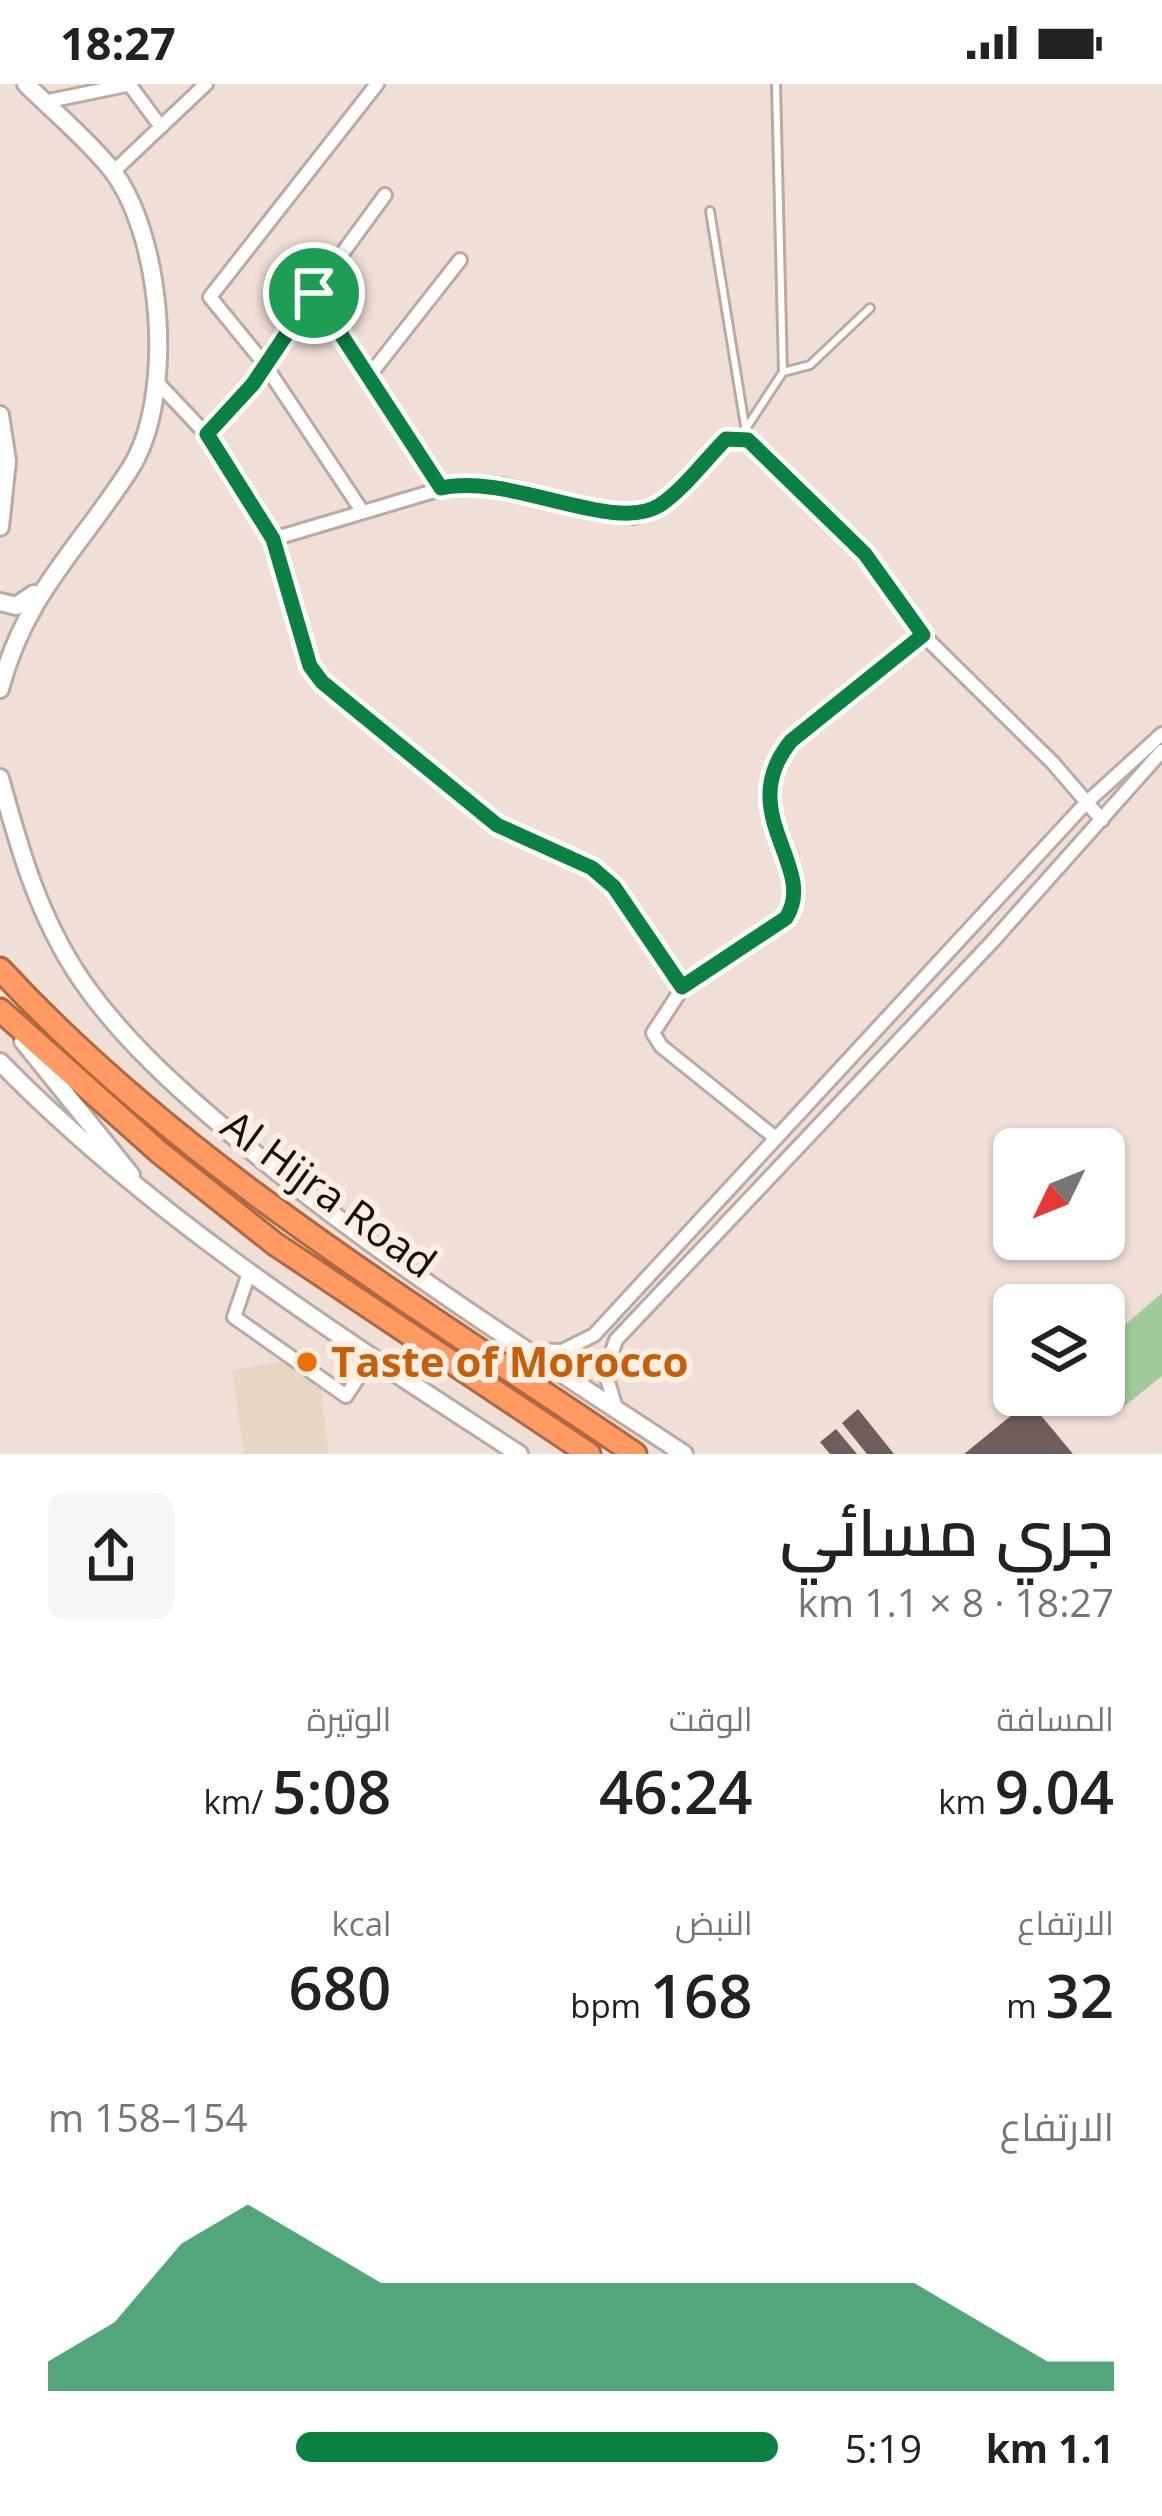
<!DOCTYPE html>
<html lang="ar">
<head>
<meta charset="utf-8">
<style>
	body { margin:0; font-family:"Open Sans",Cairo,sans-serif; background:#f6f6f6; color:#222; direction:rtl; height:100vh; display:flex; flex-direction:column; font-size:45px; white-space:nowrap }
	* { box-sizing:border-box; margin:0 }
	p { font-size:39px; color:#767676 }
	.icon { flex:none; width:66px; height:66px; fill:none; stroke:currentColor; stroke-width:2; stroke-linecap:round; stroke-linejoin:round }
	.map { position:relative; height:1370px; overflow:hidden; direction:ltr }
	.details { display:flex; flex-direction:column; background:#fff; flex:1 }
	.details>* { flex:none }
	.needle { width:78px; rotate:227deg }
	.buttons { position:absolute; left:993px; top:1044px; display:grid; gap:24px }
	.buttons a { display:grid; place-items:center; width:132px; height:132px; border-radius:18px; background:#fff; box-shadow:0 3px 9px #0004; font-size:60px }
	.pin { position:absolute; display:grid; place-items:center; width:102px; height:102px; color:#fff; margin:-51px; border:6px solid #fff; border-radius:50%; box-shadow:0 3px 12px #0007 }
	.round { display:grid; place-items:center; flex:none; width:126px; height:126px; border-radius:18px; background:#f6f6f6 }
	.headline { display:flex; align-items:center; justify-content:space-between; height:204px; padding:0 48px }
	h1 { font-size:66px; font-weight:600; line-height:90px }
	.metrics { display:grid; grid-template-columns:repeat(3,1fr); gap:18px; height:204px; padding:12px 48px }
	.metrics div { display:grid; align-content:center }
	.metrics b { font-size:60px; font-weight:600 }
	.metrics small { font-size:33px; font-weight:400 }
	.metrics p { font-size:33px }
	.chart { height:336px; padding:24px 48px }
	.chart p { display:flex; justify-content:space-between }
	.chart svg { width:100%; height:216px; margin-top:12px; fill:#0b8043; opacity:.7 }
	ul { padding:0 48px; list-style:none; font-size:39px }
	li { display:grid; grid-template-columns:192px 144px 1fr; align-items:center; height:90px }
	li i { height:30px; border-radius:15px; background:#0b8043 }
	.status { display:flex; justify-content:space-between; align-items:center; height:84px; padding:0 60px; background:#fff; direction:ltr }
	.status svg { height:33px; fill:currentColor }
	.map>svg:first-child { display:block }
	.medical { fill:#e5d7c4 }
	.green { fill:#a0ca99 }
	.building { fill:#6e5d5a }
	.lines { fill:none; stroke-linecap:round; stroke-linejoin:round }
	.service-casing { stroke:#baaaa1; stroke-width:12 }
	.minor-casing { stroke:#baaaa1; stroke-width:18 }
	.secondary-casing { stroke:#baaaa1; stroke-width:22 }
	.motorway-casing { stroke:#ac6944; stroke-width:27 }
	.service { stroke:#fff; stroke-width:6 }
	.minor { stroke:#fff; stroke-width:12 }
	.secondary { stroke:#fff; stroke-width:16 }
	.motorway { stroke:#fe9a62; stroke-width:21 }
	.route-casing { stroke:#fff; stroke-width:24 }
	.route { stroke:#0b8043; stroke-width:15 }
	.food-dot { fill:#e8710a; stroke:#feede3; stroke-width:4.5 }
	.labels { text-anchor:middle; stroke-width:12; stroke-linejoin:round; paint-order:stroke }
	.street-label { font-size:42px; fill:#140f0c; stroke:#feede3 }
	.food-label { font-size:42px; font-weight:bold; fill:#c56008; stroke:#feede3; text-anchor:start }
</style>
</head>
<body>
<div class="status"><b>18:27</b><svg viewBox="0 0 49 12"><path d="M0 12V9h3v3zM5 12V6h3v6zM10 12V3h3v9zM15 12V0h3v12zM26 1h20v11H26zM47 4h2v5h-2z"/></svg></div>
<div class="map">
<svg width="1162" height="1370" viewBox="0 0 1162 1370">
	<rect width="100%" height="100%" fill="#f0dfd6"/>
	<path class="medical" d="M 284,1277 L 321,1306 L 329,1370 L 244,1370 L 232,1286 Z"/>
	<path class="green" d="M 1162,1209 L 1162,1292 L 1117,1328 L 1104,1311 L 1104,1259 Z"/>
	<path class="building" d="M 1029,1317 L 1073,1370 L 964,1370 Z
		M 858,1325 L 894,1370 L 867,1370 L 842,1339 Z
		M 836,1345 L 857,1370 L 830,1370 L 820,1358 Z"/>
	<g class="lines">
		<g class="service-casing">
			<path id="service" d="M 710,127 L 745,342
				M 783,288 L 810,281 L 870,224
				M 741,352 L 783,288 L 776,0"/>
		</g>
		<g class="minor-casing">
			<path id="minor" d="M 129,0 L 161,43
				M 44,18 L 126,1
				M 113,88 L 206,0
				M 314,209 L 441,403
				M 369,292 L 460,176
				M 156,297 L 207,351 L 273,455 L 310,582 L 322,598 L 497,741 L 592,784 L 613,803 L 683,903
				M 207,351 L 253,300 L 263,278 L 385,111
				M 362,427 L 263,278 L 210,213 L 377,0
				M 273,455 L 461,399 L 502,401 L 634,433 L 661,421 L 726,355 L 748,356 L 865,470 L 923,551 L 1053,679 L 1102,736
				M 773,1052 L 661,962 L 653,949 L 683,903 L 786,834 C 819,783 732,729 791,657 L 923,551
				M 249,1189 L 234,1233 L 346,1312 L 372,1272
				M 526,1266 L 562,1267 L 594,1251 L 1085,720 L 1162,650
				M 616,1324 L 605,1288 L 616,1256 L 992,858 L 1162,667"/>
		</g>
		<g class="secondary-casing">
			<path id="secondary" d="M 0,331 L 7,377 L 0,443
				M 0,518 L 16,522 L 34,510
				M 0,605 C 25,510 80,463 130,385 C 176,313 163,151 111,85 C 86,54 54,28 26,0
				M 0,694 C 20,767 39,834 82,897 C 123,956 180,1007 235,1053 C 375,1171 531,1269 684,1370
				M 23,957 L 131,1091
				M 0,978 C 153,1134 337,1251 519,1370"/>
		</g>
		<g class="motorway-casing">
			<path id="motorway" d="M 0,885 C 181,1081 416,1221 635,1370
				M 0,926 L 159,1068 L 275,1160 L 589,1370"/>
		</g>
		<use href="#service" class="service"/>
		<use href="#minor" class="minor"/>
		<use href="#secondary" class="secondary"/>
		<use href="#motorway" class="motorway"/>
	</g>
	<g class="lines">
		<g class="route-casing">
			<path id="route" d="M 314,209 L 441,404 C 509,388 614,451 660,421 C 684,405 705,376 726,355 L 748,356 L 865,470 L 923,551 L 791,657 C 732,729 819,783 786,834 L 682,903 L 614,803 L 592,784 L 497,741 L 322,598 L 310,582 L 273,455 L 207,350 L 253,300 Z"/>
		</g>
		<use href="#route" class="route"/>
	</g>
	<circle class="food-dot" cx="307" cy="1278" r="12"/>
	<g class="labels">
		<g class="street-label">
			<text transform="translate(329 1110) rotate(36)" y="15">Al Hijra Road</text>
		</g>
		<g class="food-label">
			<text x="331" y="1293">Taste of Morocco</text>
		</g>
	</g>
</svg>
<div class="buttons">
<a><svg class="needle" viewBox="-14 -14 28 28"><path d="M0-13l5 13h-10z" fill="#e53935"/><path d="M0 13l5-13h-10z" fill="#767676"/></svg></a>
<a><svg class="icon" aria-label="layers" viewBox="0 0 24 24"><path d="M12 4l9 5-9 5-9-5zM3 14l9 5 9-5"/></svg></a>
</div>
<div class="pin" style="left:314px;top:209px;background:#1e9e55"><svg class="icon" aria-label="arrive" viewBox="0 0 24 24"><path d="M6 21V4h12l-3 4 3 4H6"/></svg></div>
</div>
<section class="details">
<div class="headline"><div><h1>جري مسائي</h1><p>18:27 · 8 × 1.1 km</p></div><a class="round"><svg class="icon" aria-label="share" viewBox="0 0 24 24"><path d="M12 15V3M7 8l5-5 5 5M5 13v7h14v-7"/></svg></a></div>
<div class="metrics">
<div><p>المسافة</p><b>9.04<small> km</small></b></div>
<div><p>الوقت</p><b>46:24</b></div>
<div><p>الوتيرة</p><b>5:08<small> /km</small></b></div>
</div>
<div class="metrics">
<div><p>الارتفاع</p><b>32<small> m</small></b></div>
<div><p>النبض</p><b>168<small> bpm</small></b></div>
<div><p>kcal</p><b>680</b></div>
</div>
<div class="chart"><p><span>الارتفاع</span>154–158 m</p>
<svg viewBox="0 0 160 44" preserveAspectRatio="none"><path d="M0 44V38L10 30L20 14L30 6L40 14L50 22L60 22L70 22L80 22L90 22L100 22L110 22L120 22L130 22L140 30L150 38L160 38V44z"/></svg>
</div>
<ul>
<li><b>1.1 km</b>5:19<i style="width:66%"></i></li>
</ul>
</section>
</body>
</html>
